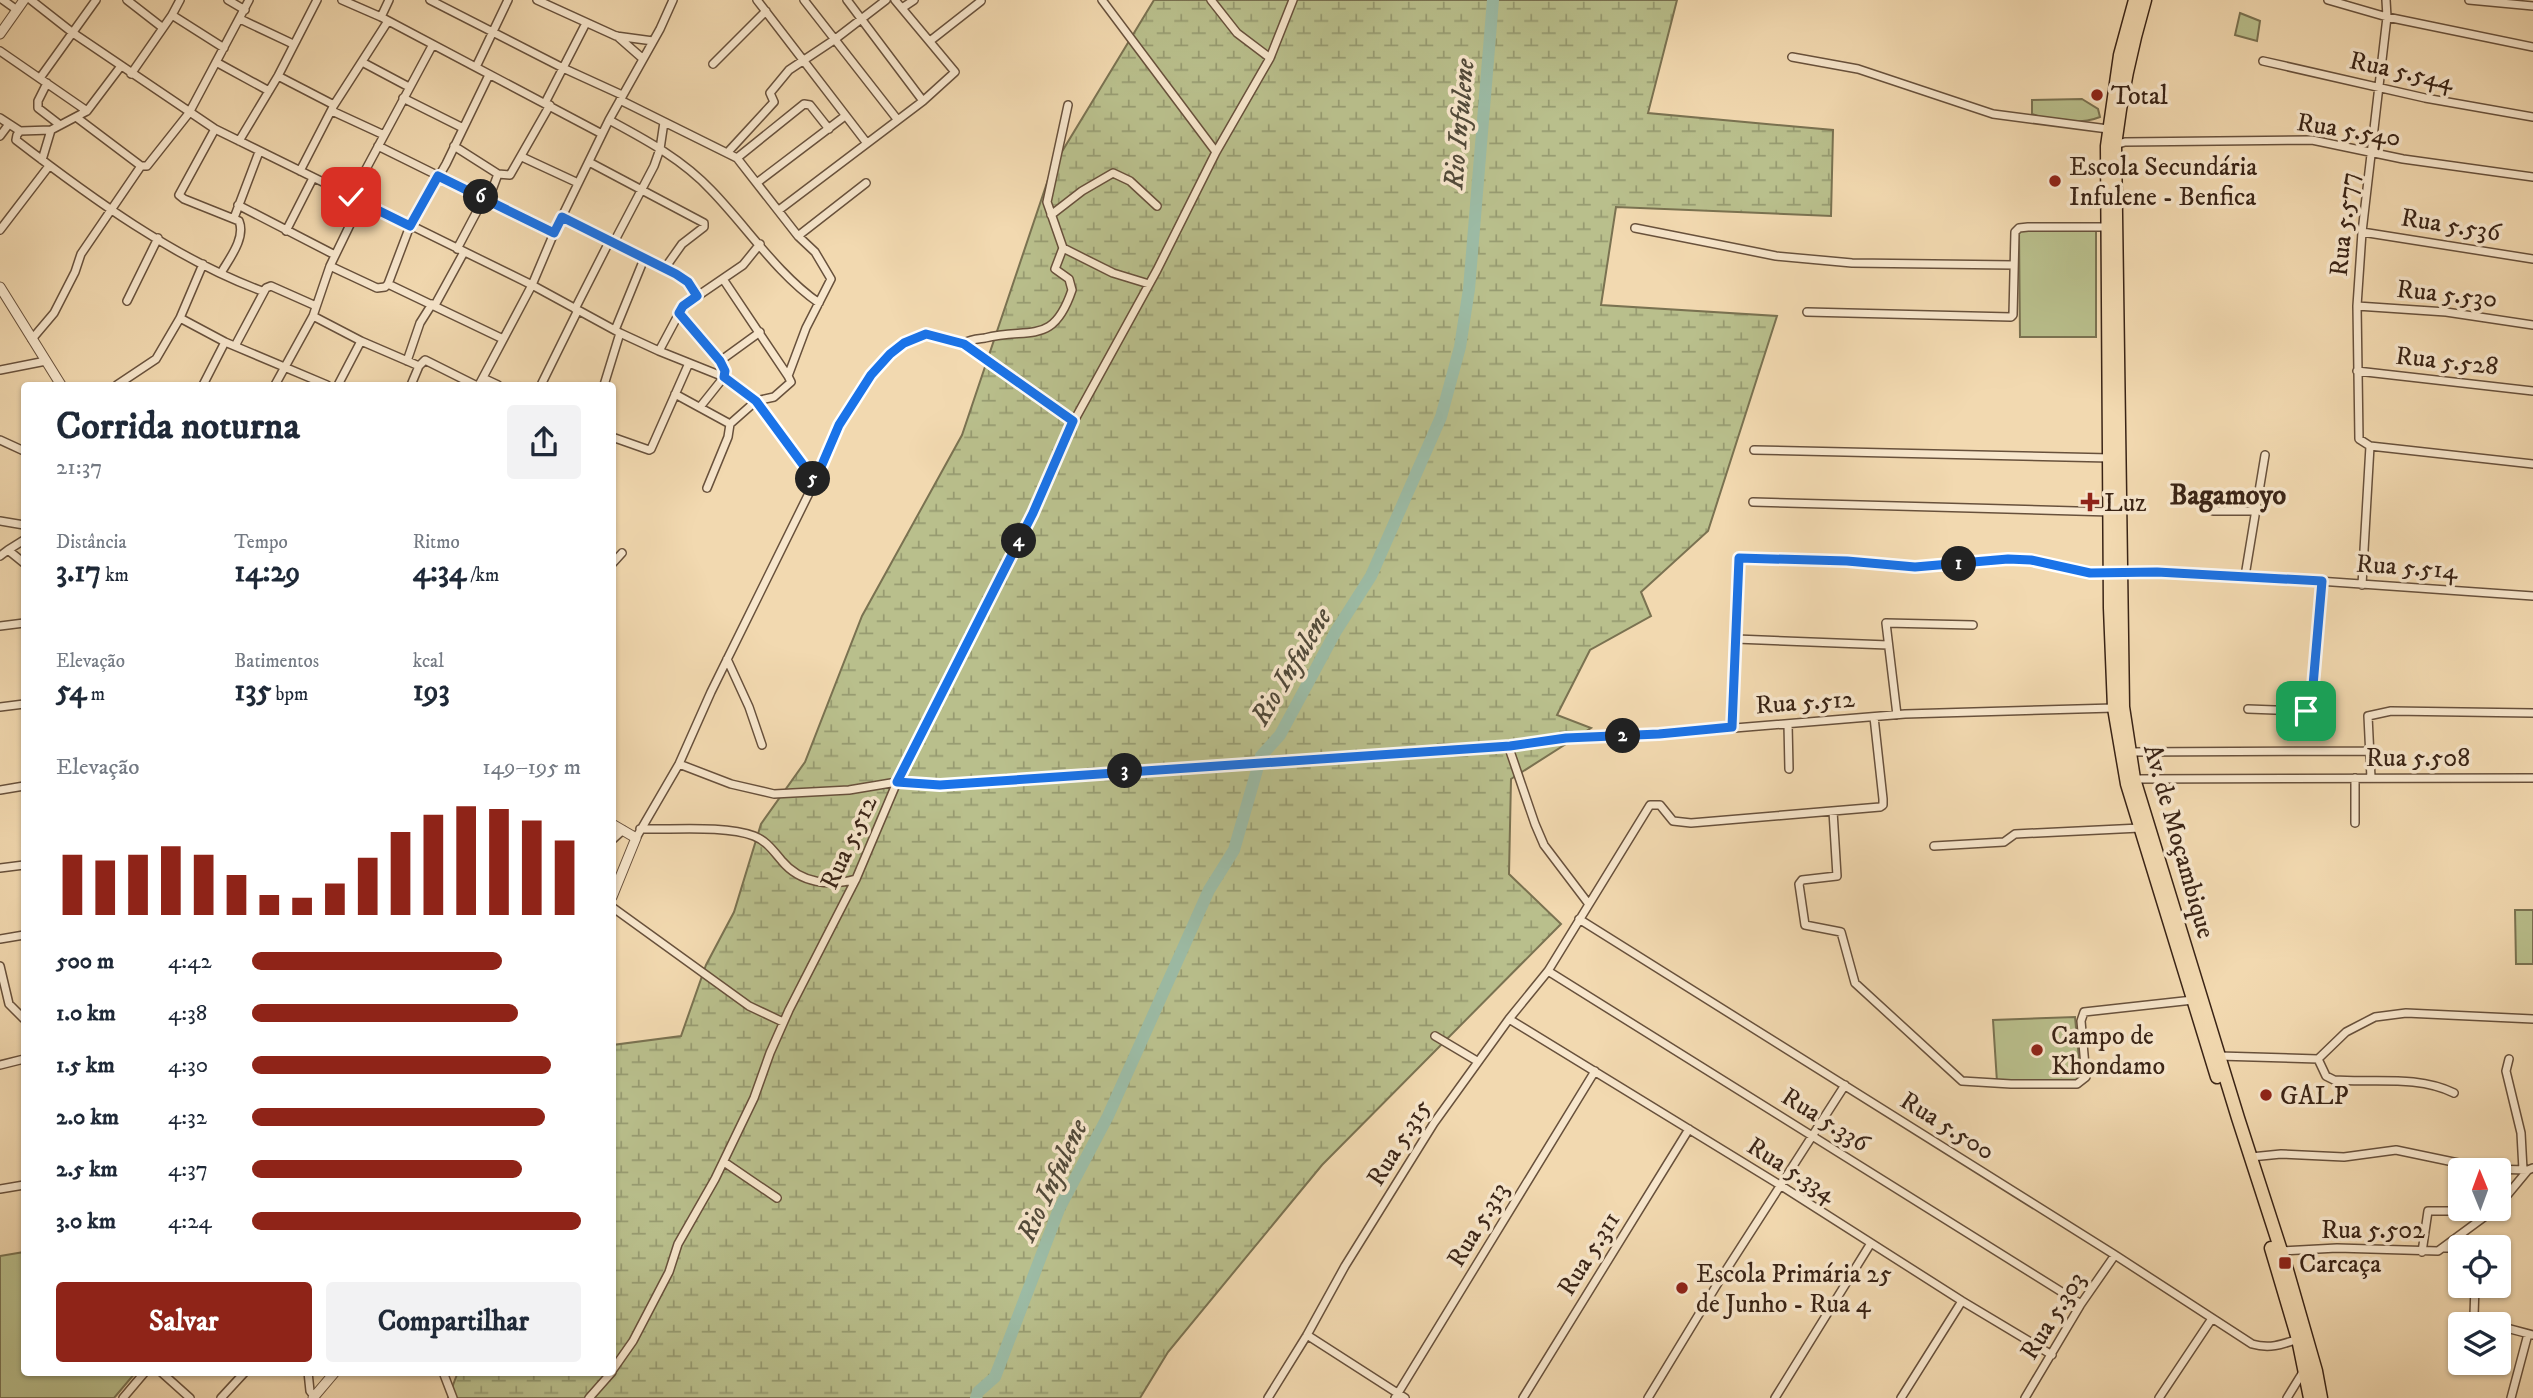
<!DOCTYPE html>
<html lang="pt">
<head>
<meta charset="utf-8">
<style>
	body { margin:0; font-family:"IM FELL DW Pica",serif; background:#f2f2f3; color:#1f2937; height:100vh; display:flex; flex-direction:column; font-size:26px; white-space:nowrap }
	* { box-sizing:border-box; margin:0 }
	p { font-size:23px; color:#747a83 }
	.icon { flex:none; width:38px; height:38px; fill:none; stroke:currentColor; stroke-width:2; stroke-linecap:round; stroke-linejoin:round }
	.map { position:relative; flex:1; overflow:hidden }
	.drawer { position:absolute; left:21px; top:382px; width:595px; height:994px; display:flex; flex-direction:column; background:#fff; border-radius:7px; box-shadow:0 2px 5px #0004 }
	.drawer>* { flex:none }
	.needle { width:46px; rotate:359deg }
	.controls { position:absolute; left:2448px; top:1158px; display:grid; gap:14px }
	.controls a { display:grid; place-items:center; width:63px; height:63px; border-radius:7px; background:#fff; box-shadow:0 2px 5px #0004; font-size:35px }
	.pin { position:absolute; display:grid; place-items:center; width:60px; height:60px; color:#fff; margin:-30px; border-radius:14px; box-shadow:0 4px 10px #0006 }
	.km { position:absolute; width:35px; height:35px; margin:-18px; border-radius:50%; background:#222; color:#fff; font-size:19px; line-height:35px; text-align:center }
	.round { display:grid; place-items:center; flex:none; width:74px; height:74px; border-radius:7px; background:#f2f2f3 }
	.overview { display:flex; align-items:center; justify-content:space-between; height:119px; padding:0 35px }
	h1 { font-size:38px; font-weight:700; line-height:52px }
	.figures { display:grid; grid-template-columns:repeat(3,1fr); gap:10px; height:119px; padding:7px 35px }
	.figures div { display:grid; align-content:center }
	.figures b { font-size:30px; font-weight:700 }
	.figures small { font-size:19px; font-weight:400 }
	.figures p { font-size:19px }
	.chart { height:196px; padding:14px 35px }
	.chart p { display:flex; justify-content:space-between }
	.chart svg { width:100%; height:126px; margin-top:7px; stroke:#8f2418; stroke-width:6 }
	.cta { display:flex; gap:14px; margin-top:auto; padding:14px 35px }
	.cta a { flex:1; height:80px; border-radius:7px; background:#8f2418; color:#fff; font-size:28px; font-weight:700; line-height:80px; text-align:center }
	.cta a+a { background:#f2f2f3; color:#1f2937 }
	ul { padding:0 35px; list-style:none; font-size:23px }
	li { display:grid; grid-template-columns:112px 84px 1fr; align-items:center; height:52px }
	li i { height:18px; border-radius:9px; background:#8f2418 }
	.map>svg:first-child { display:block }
	.grass { fill:#b9bf8c; stroke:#7a7251; stroke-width:2 }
	.wetland { fill:url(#wetland-marsh); stroke:#7a7251; stroke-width:2 }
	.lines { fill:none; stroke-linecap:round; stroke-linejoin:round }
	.river { stroke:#9cbba5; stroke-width:12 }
	.minor-casing { stroke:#68513c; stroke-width:10 }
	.tertiary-casing { stroke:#68513c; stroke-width:11 }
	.trunk-casing { stroke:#3a2416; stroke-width:15 }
	.minor { stroke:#f7e6cc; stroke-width:7 }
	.tertiary { stroke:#f7e6cc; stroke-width:9 }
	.trunk { stroke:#f2d9b0; stroke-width:12 }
	.route-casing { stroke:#fff; stroke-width:14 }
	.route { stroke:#1a73e8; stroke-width:9 }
	.poi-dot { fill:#8f2418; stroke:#f7e6cc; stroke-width:2.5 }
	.labels { text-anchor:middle; stroke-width:7; stroke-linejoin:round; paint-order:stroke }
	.street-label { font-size:26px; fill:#3a2416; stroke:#f7e6cc }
	.poi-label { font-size:26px; fill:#3a2416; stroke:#f7e6cc; text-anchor:start }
	.water-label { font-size:28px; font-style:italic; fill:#524a3a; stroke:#f7e6cc }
	.neighbourhood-label { font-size:28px; font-weight:bold; fill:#3a2416; stroke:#f7e6cc }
</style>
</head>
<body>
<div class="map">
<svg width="2533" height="1398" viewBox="0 0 2533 1398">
	<defs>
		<pattern id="wetland-marsh" width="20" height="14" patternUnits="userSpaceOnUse" patternTransform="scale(1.75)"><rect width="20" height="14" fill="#b9bf8c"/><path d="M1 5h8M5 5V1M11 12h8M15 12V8" fill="none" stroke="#979b71"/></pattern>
	</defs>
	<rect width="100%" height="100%" fill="#f2d9b0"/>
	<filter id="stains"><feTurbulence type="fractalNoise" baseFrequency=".00286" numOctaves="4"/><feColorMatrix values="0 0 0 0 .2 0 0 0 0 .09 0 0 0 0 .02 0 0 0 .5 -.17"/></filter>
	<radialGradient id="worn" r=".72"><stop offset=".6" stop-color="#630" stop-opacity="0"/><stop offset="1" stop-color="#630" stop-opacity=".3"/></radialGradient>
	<path class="grass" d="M 2240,13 L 2260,21 L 2257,41 L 2235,35 Z
		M 2082,99 L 2098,109 L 2100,117 C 2080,125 2052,122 2032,114 L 2032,100 Z
		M 2096,230 L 2096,337 L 2020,337 L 2019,231 Z
		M 2515,910 L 2533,910 L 2533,964 L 2516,964 Z
		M 2075,1017 L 2081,1080 L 1997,1082 L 1993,1020 Z
		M 24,1252 L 24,1372 L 136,1372 L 114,1398 L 0,1398 L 0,1256 Z"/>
	<path class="wetland" d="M 1154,0 L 1677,0 L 1648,113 L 1833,130 L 1831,216 L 1616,207 L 1601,305 L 1777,316 L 1708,531 L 1641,592 L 1651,616 L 1590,650 L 1557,715 L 1591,728 L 1511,779 L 1509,874 L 1561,924 L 1322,1165 L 1168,1352 L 1140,1398 L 448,1398 L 458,1372 L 612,1372 L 613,1045 L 681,1036 L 706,965 L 734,912 L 761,824 L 805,762 L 862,616 L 962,435 L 1052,168 Z"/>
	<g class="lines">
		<path class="river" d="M 976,1398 L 978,1392 L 995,1377 L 1059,1209 L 1108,1116 L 1209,890 L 1234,850 L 1261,756 L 1280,735 L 1336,631 L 1371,576 L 1441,417 L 1460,347 L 1469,289 L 1493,0"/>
		<g class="minor-casing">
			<path id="minor" d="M 3,0 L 17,10
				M 31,0 L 73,33 L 215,129 L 532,285 L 620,333 L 659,351 L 724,377 L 700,407
				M 127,0 L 163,28
				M 228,0 L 245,10
				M 342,0 L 381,17 L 602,134
				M 430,0 L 563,68 L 622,95
				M 537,0 L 616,36 L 653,41
				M 757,0 L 866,142
				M 804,0 L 897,119
				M 847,0 L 923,101
				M 1102,0 L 1216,152
				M 1211,0 L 1237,33 L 1270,58
				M 2328,0 L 2387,17 L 2533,47
				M 2386,0 L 2387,17 L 2362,232 L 2357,306 L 2359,439 L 2370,446 L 2533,464
				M 2469,0 L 2533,6
				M 902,8 L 914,0
				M 172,15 L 224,48
				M 381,17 L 389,0
				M 240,19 L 293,44
				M 617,36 L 642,58
				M 930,41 L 981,1
				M 0,51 L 87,111
				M 1792,57 L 1858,69 L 1993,114 L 2108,129
				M 2263,61 L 2425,98 L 2533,117
				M 216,62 L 269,91
				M 362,62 L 409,87
				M 713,64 L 766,11
				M 476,67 L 508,0
				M 131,74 L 172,15 L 180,0
				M 489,75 L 446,164 L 410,226 L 388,284 L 503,339
				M 278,76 L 334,105
				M 40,78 L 96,0
				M 47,83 L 38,101 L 38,108 L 60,125
				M 403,98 L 463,128
				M 620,100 L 737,158 L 798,236 L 815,252 L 831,279 L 806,328 L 788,376 L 791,382 L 774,397 L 756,401 L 730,424 L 728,437 L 707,488
				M 545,103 L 586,23
				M 1068,105 L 1047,202 L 1063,248 L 1113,273 L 1149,284
				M 332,111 L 384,135
				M 76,117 L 141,166 L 147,166 L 189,113 L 249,0
				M 0,118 L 20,131 L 17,135 L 16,140 C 90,197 175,259 262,291
				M 609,120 C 646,140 682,159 711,190 C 747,227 777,274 819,303
				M 215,129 L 179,195 L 184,199 L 239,221 C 246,238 229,259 221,273
				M 20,131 L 51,130 L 87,111 L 121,66
				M 0,136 L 9,124
				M 239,141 L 278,76 L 317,0
				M 2115,145 L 2125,142 L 2312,140 L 2403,159 L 2533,177
				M 378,146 L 554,233
				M 454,146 L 498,174 L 510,175 L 550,105
				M 728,152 L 774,102 L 770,93 L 789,70 L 834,40 L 886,0
				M 522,157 L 578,183
				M 737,158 L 804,104 L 810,105 L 829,129
				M 42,160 L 51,130
				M 589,162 L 704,223 L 704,227 L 682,244 L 665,268
				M 300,171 L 334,105 L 388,21
				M 758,182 L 845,116
				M 351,197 L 432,46
				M 488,201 L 498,174
				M 238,205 L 335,255
				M 779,210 L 923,101 L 955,72 L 895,0
				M 1051,215 L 1082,191 L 1113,173 L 1130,181 L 1157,206
				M 562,217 L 676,274 L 688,282 L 697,296
				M 234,218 L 259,152
				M 1635,228 L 1776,256 L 1852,263 L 2014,265
				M 0,230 L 49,166
				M 286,231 L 313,178
				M 2362,232 L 2533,259
				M 798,236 L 866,183
				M 613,244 L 654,166 L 660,149 L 664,122
				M 457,249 L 484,198
				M 330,266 L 377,288 L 385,287 L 388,284
				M 723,279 L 788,376
				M 127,301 L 158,238
				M 435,305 L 464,252
				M 2357,306 L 2446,312 L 2533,325
				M 575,309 L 609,242
				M 1807,312 L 2011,317 L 2013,315 L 2015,232 L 2019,228 L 2028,227 L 2107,227
				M 679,313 L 720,361 L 725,371 L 724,377 L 756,401 L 815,481
				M 313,316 L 361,341 L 419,366
				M 180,318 L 225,342 L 327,385
				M 615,330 L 644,259
				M 32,339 L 54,313 L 75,272 L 81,254 L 141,166
				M 964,343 C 971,339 977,339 985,338 C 1031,327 1053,346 1072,290 L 1069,279 L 1055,269 L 1063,248
				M 235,346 L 266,288 L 271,286 L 316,306
				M 659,351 L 683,306 L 743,265 L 760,244
				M 407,361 L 420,323 L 432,304
				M 720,361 L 760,332
				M 0,370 L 46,361
				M 2357,371 L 2533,391
				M 483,378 L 498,385
				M 117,385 L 156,359 L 180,318 L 203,264
				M 203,385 L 225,342
				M 275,385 L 313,316 L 330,266 L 361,202
				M 338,385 L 361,341
				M 411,385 L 419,366 L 425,360 L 475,385
				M 479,385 L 532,285 L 554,233 L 609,120 L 660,29 L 673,0
				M 541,385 L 578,310
				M 604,385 L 620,333
				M 675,394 L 730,424
				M 612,437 L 649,450 L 651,449 L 689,363
				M 0,440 L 24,451
				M 1754,450 L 2110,458
				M 1753,502 L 2111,512
				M 2213,511 L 2256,511
				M 0,521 L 24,525
				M 8,550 L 24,540
				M 0,556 L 8,550 L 24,563
				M 612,564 L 622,553
				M 2245,576 L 2265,455
				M 2362,585 L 2370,446
				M 0,626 L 24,623
				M 1736,639 L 1888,645
				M 727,659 L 749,707 L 762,745
				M 0,707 L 24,704
				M 2248,709 L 2306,711 L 2311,709 L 2322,581
				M 1897,715 L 1886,623 L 1973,625
				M 1788,724 L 1789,769
				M 1732,727 L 1739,558 L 1787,558 L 1915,567 L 2008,559 L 2031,560 L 2090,573 L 2157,572 L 2245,576 L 2533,596
				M 1510,746 L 1510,751 L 1535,824 L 1544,845 L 1588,903
				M 2130,752 L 2369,751
				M 679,764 L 731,784 L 774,794 L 849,790 L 897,782 L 1033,513 L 1074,421 L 1157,270 L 1216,152 L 1270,58 L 1293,0
				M 2355,778 L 2355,823
				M 2371,778 L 2368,716 L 2391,711 L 2533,713
				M 2134,779 L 2533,778
				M 0,790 L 24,786
				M 1833,811 L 1837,876 L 1802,880 L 1799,884 L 1805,925 L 1841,932 L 1855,983 L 1962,1081 L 2011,1084 L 2077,1084 L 2086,1077 L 2081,1021 L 2084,1012 L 2193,1000
				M 640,829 C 672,830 725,825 754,836 C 767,841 774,852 782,861 C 800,883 831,887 856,879
				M 636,838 L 679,764 L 711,692 L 815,481 L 839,425 L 871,375 L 890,354 L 904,343 L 926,334 L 964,343 L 1074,421
				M 612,840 L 623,830
				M 1934,846 L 2004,842 L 2015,834 L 2140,828
				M 0,868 L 24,865
				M 612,907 L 749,1006 L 783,1022
				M 1579,919 L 2115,1255 L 2252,1344 C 2269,1349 2281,1345 2298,1339
				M 0,939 L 24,935
				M 0,966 L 9,1004 L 24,1019
				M 1548,971 L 2081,1304
				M 1509,1019 L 1780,1185 L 1962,1301 L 2052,1355
				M 1435,1036 L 1477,1061
				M 2219,1056 L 2318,1059 L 2346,1032 L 2375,1017 L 2406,1013 L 2533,1019
				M 2318,1059 L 2326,1076 L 2334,1080 C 2374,1083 2417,1075 2454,1093
				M 2509,1059 L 2506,1071 L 2521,1133 L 2523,1170
				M 0,1065 L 24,1059
				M 2251,1157 L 2281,1154 L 2344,1157 L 2396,1150 L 2487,1169 L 2528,1170
				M 724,1162 L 777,1198
				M 0,1189 L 24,1185
				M 2499,1205 L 2528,1170 L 2533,1168
				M 2444,1248 L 2460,1248
				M 2280,1251 L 2337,1248 L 2438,1251 L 2495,1209
				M 2422,1252 L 2428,1211 L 2456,1211 L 2460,1165
				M 2475,1286 L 2474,1315 L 2480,1321 L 2495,1325
				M 2499,1326 L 2533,1335
				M 1307,1335 L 1405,1398
				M 612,1371 L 633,1341 L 669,1272 L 678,1244 L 715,1179 L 754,1098 L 770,1053 L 789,1010 L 856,879 L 897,782 L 941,785 L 1510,746 L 1566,738 L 1662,734 L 1905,714 L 2114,708
				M 161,1372 L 190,1398
				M 308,1372 L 310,1391 L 314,1396
				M 443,1372 L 453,1398
				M 123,1398 L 145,1372
				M 221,1398 L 245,1372
				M 589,1398 L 612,1372
				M 1268,1398 L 1307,1335 L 1345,1266 L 1434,1123 L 1509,1019 L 1548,971 L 1650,805 L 1660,805 L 1673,821 L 1691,823 L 1880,807 L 1883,805 L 1883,799 L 1874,717
				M 1395,1398 L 1595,1071
				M 1523,1398 L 1689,1129
				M 1648,1398 L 1721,1278 L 1845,1085
				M 1775,1398 L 1871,1243
				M 1901,1398 L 1962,1301
				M 2025,1398 L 2081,1304 L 2115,1255
				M 2159,1398 L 2211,1320
				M 2287,1398 L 2303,1372
				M 2511,1398 L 2528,1334"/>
		</g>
		<g class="tertiary-casing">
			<path id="tertiary" d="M 0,34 L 24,0
				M 0,287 L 61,385
				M 612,824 L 636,838 L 612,897
				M 313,1398 L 335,1372"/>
		</g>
		<g class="trunk-casing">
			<path id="trunk" d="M 2135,0 L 2120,55 L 2107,146 L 2110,608 L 2114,708 L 2127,784 L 2217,1077
				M 2145,0 C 2131,48 2121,95 2115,145 L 2123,707 L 2134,779 L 2238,1118 L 2285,1263 L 2316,1371 L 2321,1398
				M 2271,1248 L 2298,1339 L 2310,1398"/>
		</g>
		<use href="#minor" class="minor"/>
		<use href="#tertiary" class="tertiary"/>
		<use href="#trunk" class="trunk"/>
	</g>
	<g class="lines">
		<g class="route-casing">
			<path id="route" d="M 351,197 L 410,226 L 438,176 L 554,233 L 562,217 L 676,274 L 688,282 L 697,296 L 683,306 L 679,313 L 720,361 L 725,371 L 724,377 L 756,401 L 815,481 L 839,425 L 871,375 L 890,354 L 904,343 L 926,334 L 964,344 L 1073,421 L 1033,513 L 897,782 L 940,785 L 1510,746 L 1566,738 L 1659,734 L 1732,727 L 1739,558 L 1847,561 L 1915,567 L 2008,559 L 2031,560 L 2090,573 L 2157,572 L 2322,581 L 2311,709 L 2306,711"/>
		</g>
		<use href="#route" class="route"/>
	</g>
	<g class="poi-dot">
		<circle cx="2097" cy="95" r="7"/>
		<circle cx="2055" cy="181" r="7"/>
		<path d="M2086.5 491.5h7v7h7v7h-7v7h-7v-7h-7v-7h7z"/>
		<circle cx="2037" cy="1050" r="7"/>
		<circle cx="2266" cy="1095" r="7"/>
		<rect x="2278" y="1256" width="14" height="14" rx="3.5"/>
		<circle cx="1682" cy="1288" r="7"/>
	</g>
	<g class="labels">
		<g class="street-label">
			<text transform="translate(2402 70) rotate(12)" y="9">Rua 5.544</text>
			<text transform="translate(2349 129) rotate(9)" y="9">Rua 5.540</text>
			<text transform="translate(2343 224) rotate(-84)" y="9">Rua 5.577</text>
			<text transform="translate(2451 224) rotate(9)" y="9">Rua 5.536</text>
			<text transform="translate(2447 293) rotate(6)" y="9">Rua 5.530</text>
			<text transform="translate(2447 360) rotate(6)" y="9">Rua 5.528</text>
			<text transform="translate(2407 566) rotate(4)" y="9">Rua 5.514</text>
			<text transform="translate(1805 701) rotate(-4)" y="9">Rua 5.512</text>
			<text x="2418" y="766">Rua 5.508</text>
			<text transform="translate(2180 841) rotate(74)" y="9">Av. de Moçambique</text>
			<text transform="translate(848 842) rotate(-65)" y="9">Rua 5.512</text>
			<text transform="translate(1826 1119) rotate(32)" y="9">Rua 5.336</text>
			<text transform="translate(1948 1125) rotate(32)" y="9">Rua 5.500</text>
			<text transform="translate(1398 1142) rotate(-58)" y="9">Rua 5.315</text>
			<text transform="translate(1792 1169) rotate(32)" y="9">Rua 5.334</text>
			<text transform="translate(1477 1224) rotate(-59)" y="9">Rua 5.313</text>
			<text x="2373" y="1238">Rua 5.502</text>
			<text transform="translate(1588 1253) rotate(-58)" y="9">Rua 5.311</text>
			<text transform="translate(2052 1315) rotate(-58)" y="9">Rua 5.303</text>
		</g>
		<g class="poi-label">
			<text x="2111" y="104">Total</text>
			<text x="2069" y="175">Escola Secundária<tspan x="2069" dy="30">Infulene - Benfica</tspan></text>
			<text x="2104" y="511">Luz</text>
			<text x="2051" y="1044">Campo de<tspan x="2051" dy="30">Khondamo</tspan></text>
			<text x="2280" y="1104">GALP</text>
			<text x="2299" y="1272">Carcaça</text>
			<text x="1696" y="1282">Escola Primária 25<tspan x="1696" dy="30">de Junho - Rua 4</tspan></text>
		</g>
		<g class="water-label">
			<text transform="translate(1458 124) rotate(-85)" y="10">Rio Infulene</text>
			<text transform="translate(1290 666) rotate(-59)" y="10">Rio Infulene</text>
			<text transform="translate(1051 1180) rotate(-65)" y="10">Rio Infulene</text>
		</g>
		<g class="neighbourhood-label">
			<text x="2228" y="504">Bagamoyo</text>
		</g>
	</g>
	<rect width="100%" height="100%" filter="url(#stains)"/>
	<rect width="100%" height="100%" fill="url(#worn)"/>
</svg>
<div class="controls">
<a><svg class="needle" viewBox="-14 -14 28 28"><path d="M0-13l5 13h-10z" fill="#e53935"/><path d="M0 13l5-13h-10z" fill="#747a83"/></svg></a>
<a><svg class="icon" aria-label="locate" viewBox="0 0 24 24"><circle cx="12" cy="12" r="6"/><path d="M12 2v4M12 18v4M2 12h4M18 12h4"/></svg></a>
<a><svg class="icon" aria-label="layers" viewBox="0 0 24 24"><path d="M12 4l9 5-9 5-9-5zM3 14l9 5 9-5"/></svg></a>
</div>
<div class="pin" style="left:2306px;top:711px;background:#1e9e55"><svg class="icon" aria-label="arrive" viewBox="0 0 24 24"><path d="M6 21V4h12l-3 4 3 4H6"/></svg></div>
<div class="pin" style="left:351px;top:197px;background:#d93025"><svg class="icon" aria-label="check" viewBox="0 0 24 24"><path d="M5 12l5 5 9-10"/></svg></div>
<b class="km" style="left:1959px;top:564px">1</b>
<b class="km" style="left:1623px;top:736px">2</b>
<b class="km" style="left:1125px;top:771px">3</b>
<b class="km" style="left:1019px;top:541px">4</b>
<b class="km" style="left:813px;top:479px">5</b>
<b class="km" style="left:481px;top:197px">6</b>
<section class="drawer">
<div class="overview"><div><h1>Corrida noturna</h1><p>21:37</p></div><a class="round"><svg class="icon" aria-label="share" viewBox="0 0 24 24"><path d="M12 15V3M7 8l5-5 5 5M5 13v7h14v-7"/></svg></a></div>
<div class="figures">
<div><p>Distância</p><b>3.17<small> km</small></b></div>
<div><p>Tempo</p><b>14:29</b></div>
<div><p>Ritmo</p><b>4:34<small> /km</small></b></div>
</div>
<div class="figures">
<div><p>Elevação</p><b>54<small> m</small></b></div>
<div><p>Batimentos</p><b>135<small> bpm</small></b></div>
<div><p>kcal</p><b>193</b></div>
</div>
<div class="chart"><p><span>Elevação</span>149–195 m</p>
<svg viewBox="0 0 160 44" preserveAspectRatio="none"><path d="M5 44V23M15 44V25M25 44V23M35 44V20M45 44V23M55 44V30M65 44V37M75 44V38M85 44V33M95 44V24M105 44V15M115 44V9M125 44V6M135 44V7M145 44V11M155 44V18"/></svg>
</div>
<ul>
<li><b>500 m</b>4:42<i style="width:76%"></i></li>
<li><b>1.0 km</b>4:38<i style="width:81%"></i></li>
<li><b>1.5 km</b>4:30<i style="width:91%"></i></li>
<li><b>2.0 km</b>4:32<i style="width:89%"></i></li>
<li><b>2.5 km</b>4:37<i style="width:82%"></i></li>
<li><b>3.0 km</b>4:24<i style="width:100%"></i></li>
</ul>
<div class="cta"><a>Salvar</a><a>Compartilhar</a></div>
</section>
</div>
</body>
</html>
